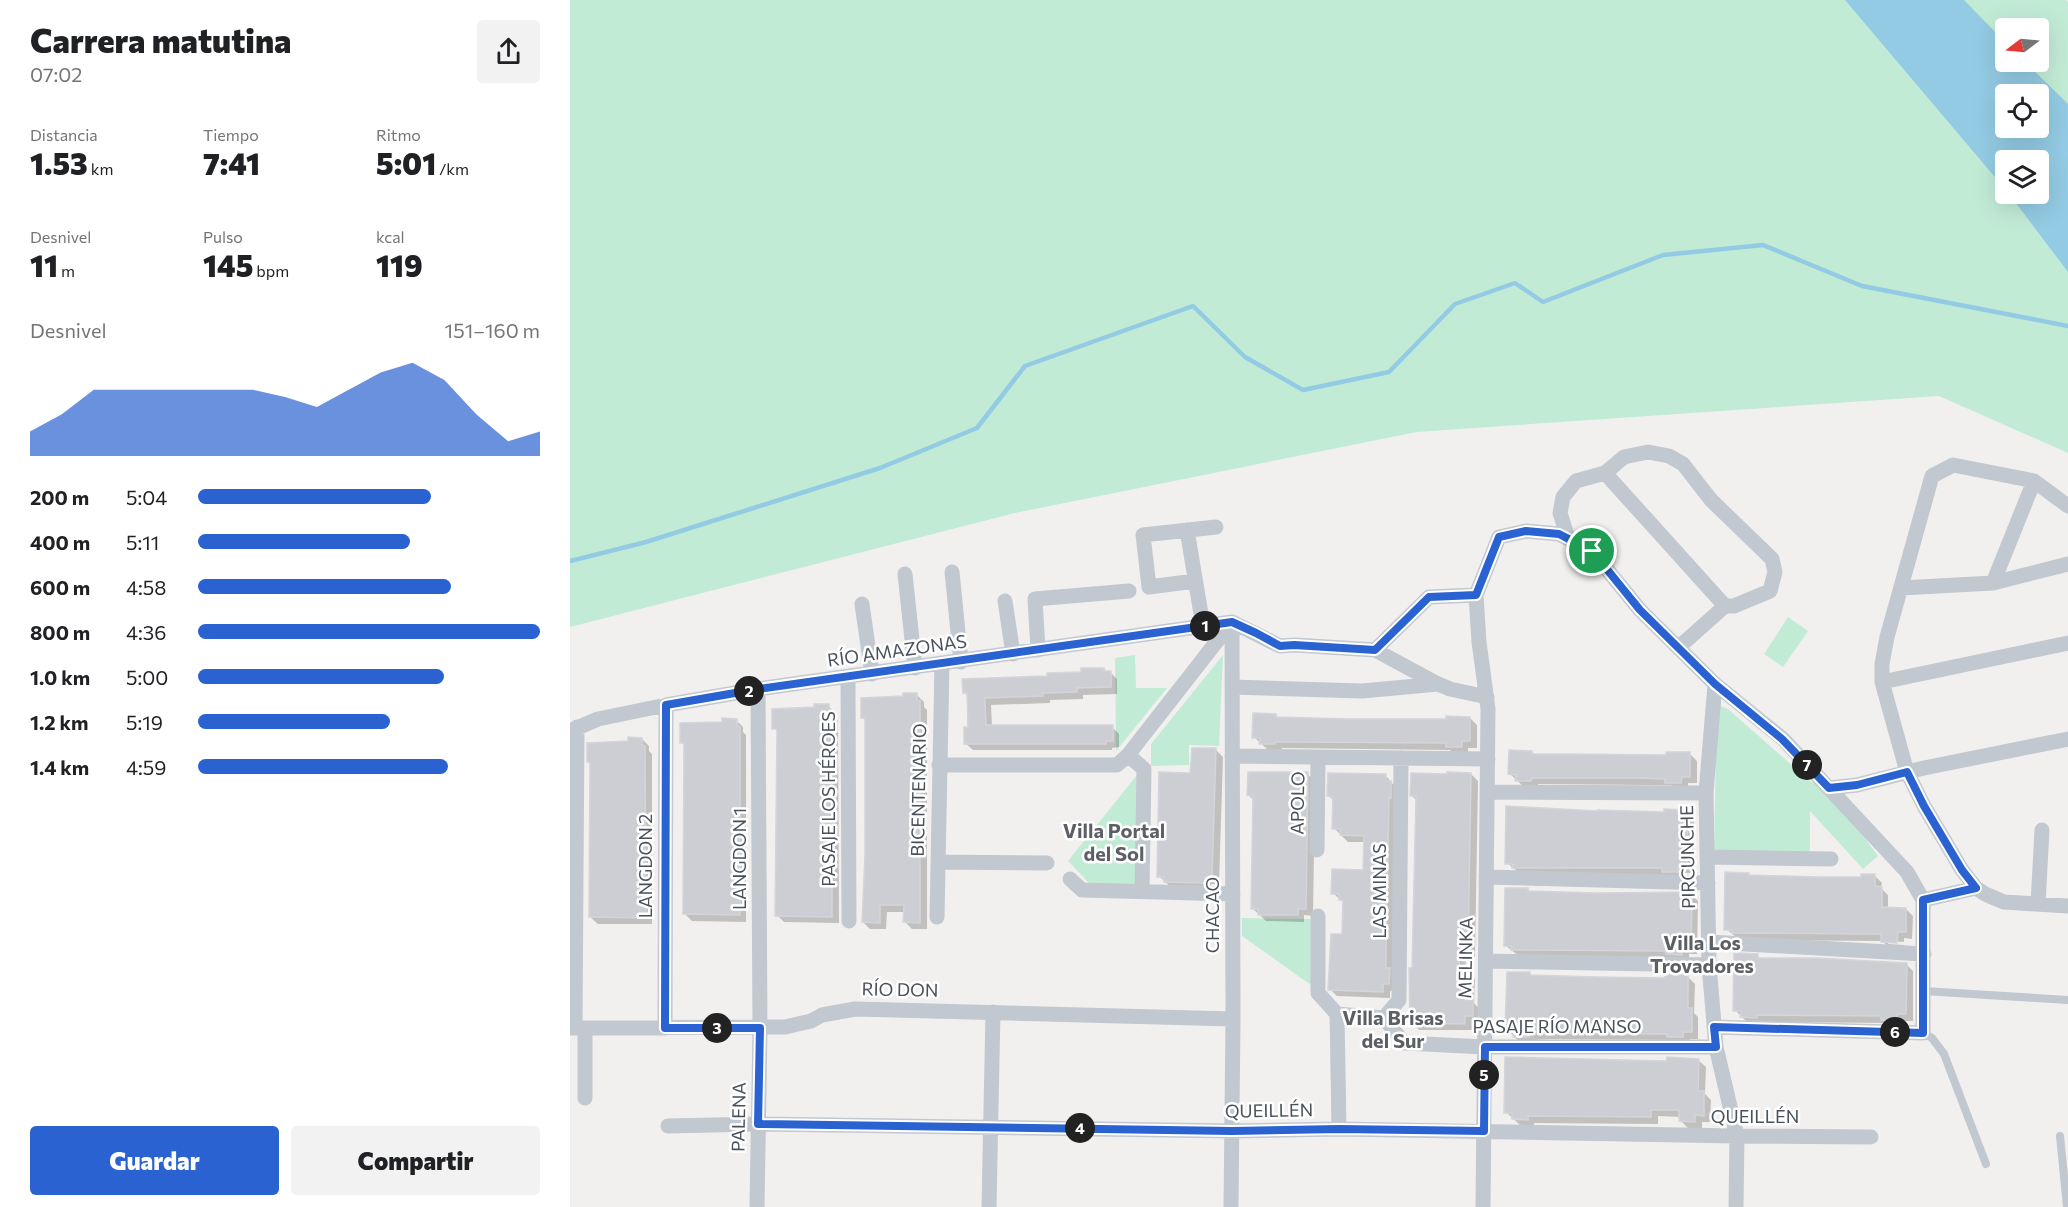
<!DOCTYPE html>
<html lang="es">
<head>
<meta charset="utf-8">
<style>
	body { margin:0; font-family:Commissioner,sans-serif; background:#f2f2f2; color:#202124; height:100vh; display:flex; flex-direction:column; font-size:22px; white-space:nowrap }
	* { box-sizing:border-box; margin:0 }
	p { font-size:20px; color:#757577 }
	.icon { flex:none; width:33px; height:33px; fill:none; stroke:currentColor; stroke-width:2; stroke-linecap:round; stroke-linejoin:round }
	.map { position:relative; flex:1; overflow:hidden }
	.details { display:flex; flex-direction:column; background:#fff; width:570px }
	.details>* { flex:none }
	.needle { width:39px; rotate:254deg }
	.fabs { position:absolute; left:1425px; top:18px; display:grid; gap:12px }
	.fabs a { display:grid; place-items:center; width:54px; height:54px; border-radius:6px; background:#fff; box-shadow:0 6px 24px #0002; font-size:30px }
	.pin { position:absolute; display:grid; place-items:center; width:51px; height:51px; color:#fff; margin:-26px; border:3px solid #fff; border-radius:50%; box-shadow:0 2px 6px #0007 }
	.km { position:absolute; width:30px; height:30px; margin:-15px; border-radius:50%; background:#222; color:#fff; font-size:16px; line-height:30px; text-align:center }
	.round { display:grid; place-items:center; flex:none; width:63px; height:63px; border-radius:6px; background:#f2f2f2 }
	.summary { display:flex; align-items:center; justify-content:space-between; height:102px; padding:0 30px }
	h1 { font-size:33px; font-weight:800; line-height:45px }
	.metrics { display:grid; grid-template-columns:repeat(3,1fr); gap:9px; height:102px; padding:6px 30px }
	.metrics div { display:grid; align-content:center }
	.metrics b { font-size:30px; font-weight:800 }
	.metrics small { font-size:16px; font-weight:400 }
	.metrics p { font-size:16px }
	.chart { height:168px; padding:12px 30px }
	.chart p { display:flex; justify-content:space-between }
	.chart svg { width:100%; height:108px; margin-top:6px; fill:#2a63d1; opacity:.7 }
	.primary-button { display:flex; gap:12px; margin-top:auto; padding:12px 30px }
	.primary-button a { flex:1; height:69px; border-radius:6px; background:#2a63d1; color:#fff; font-size:24px; font-weight:800; line-height:69px; text-align:center }
	.primary-button a+a { background:#f2f2f2; color:#202124 }
	ul { padding:0 30px; list-style:none; font-size:20px }
	li { display:grid; grid-template-columns:96px 72px 1fr; align-items:center; height:45px }
	li i { height:15px; border-radius:8px; background:#2a63d1 }
	main { display:flex; flex:1; min-height:0 }
	.map>svg:first-child { display:block }
	.green { fill:#c2ebd6; fill-rule:evenodd }
	.water { fill:#93cbe4; fill-rule:evenodd }
	.shadow { fill:#0003 }
	.lines { fill:none; stroke-linecap:round; stroke-linejoin:round }
	.stream { stroke:#93cbe4; stroke-width:4.5 }
	.building { fill:#cdced3; stroke:#d4d5da; stroke-width:1.5 }
	.service { stroke:#c1c8d0; stroke-width:8 }
	.minor { stroke:#c1c8d0; stroke-width:15 }
	.route-casing { stroke:#fff; stroke-width:12 }
	.route { stroke:#2a63d1; stroke-width:8 }
	.labels { text-anchor:middle; stroke-width:5; stroke-linejoin:round; paint-order:stroke }
	.street-label { font-size:18px; fill:#49515b; stroke:#fff }
	.neighbourhood-label { font-size:20px; font-weight:bold; fill:#5c5f64; stroke:#fff }
</style>
</head>
<body>
<main>
<section class="details">
<div class="summary"><div><h1>Carrera matutina</h1><p>07:02</p></div><a class="round"><svg class="icon" aria-label="share" viewBox="0 0 24 24"><path d="M12 15V3M7 8l5-5 5 5M5 13v7h14v-7"/></svg></a></div>
<div class="metrics">
<div><p>Distancia</p><b>1.53<small> km</small></b></div>
<div><p>Tiempo</p><b>7:41</b></div>
<div><p>Ritmo</p><b>5:01<small> /km</small></b></div>
</div>
<div class="metrics">
<div><p>Desnivel</p><b>11<small> m</small></b></div>
<div><p>Pulso</p><b>145<small> bpm</small></b></div>
<div><p>kcal</p><b>119</b></div>
</div>
<div class="chart"><p><span>Desnivel</span>151–160 m</p>
<svg viewBox="0 0 160 44" preserveAspectRatio="none"><path d="M0 44V34L10 27L20 17L30 17L40 17L50 17L60 17L70 17L80 20L90 24L100 17L110 10L120 6L130 13L140 27L150 38L160 34V44z"/></svg>
</div>
<ul>
<li><b>200 m</b>5:04<i style="width:68%"></i></li>
<li><b>400 m</b>5:11<i style="width:62%"></i></li>
<li><b>600 m</b>4:58<i style="width:74%"></i></li>
<li><b>800 m</b>4:36<i style="width:100%"></i></li>
<li><b>1.0 km</b>5:00<i style="width:72%"></i></li>
<li><b>1.2 km</b>5:19<i style="width:56%"></i></li>
<li><b>1.4 km</b>4:59<i style="width:73%"></i></li>
</ul>
<div class="primary-button"><a>Guardar</a><a>Compartir</a></div>
</section>
<div class="map">
<svg width="1498" height="1207" viewBox="0 0 1498 1207">
	<rect width="100%" height="100%" fill="#f2f0ef"/>
	<path class="green" d="M 0,0 L 1496,0 L 1498,2 L 1498,453 L 1369,396 L 847,432 L 445,513 L 0,627 ZM 1436,28 L 1468,28 L 1468,62 L 1436,62 ZM 1436,94 L 1468,94 L 1468,128 L 1436,128 ZM 1436,160 L 1468,160 L 1468,194 L 1436,194 Z
		M 1218,617 L 1238,631 L 1213,667 L 1194,654 Z
		M 565,655 L 566,688 L 597,688 L 546,751 L 545,658 Z
		M 653,655 L 649,746 L 619,745 L 619,765 L 581,766 L 581,744 Z
		M 1151,706 L 1158,709 L 1241,782 L 1259,788 L 1308,856 L 1293,869 L 1240,811 L 1240,853 L 1144,853 L 1147,709 Z
		M 567,775 L 567,883 L 560,887 L 521,885 L 498,861 Z
		M 672,918 L 741,919 L 741,985 L 672,936 Z"/>
	<path class="water" d="M 1275,0 L 1394,0 L 1435,42 L 1436,62 L 1455,62 L 1498,104 L 1498,272 L 1439,194 L 1468,194 L 1468,160 L 1436,160 L 1435,189 ZM 1436,94 L 1468,94 L 1468,128 L 1436,128 Z"/>
	<path class="shadow" d="M 533,670 L 536,672 L 540,672 L 547,679 L 547,694 L 513,695 L 513,699 L 480,700 L 480,703 L 421,705 L 422,726 L 542,727 L 549,734 L 549,747 L 542,748 L 542,750 L 403,750 L 395,743 L 400,728 L 399,697 L 394,692 Z
		M 347,695 L 354,702 L 354,707 L 357,710 L 357,929 L 342,929 L 335,922 L 335,912 L 317,912 L 316,929 L 300,929 L 293,922 L 296,855 L 296,722 L 292,717 L 334,698 Z
		M 258,706 L 266,713 L 266,718 L 268,721 L 269,923 L 214,922 L 207,915 L 208,732 L 204,728 L 246,709 Z
		M 706,715 L 709,719 L 877,721 L 900,718 L 907,725 L 907,748 L 898,748 L 898,754 L 884,754 L 880,750 L 712,748 L 712,751 L 698,750 L 684,737 Z
		M 166,720 L 173,727 L 173,732 L 176,735 L 176,922 L 122,921 L 115,914 L 116,747 L 112,743 L 154,723 Z
		M 72,739 L 79,746 L 79,751 L 82,754 L 82,924 L 28,924 L 20,917 L 22,766 L 18,762 L 59,742 Z
		M 646,750 L 653,757 L 649,884 L 641,884 L 641,890 L 603,889 L 589,876 L 622,775 Z
		M 962,752 L 965,755 L 1097,757 L 1120,754 L 1127,761 L 1127,783 L 1118,783 L 1118,790 L 1100,785 L 1077,785 L 968,784 L 968,787 L 954,787 L 940,774 Z
		M 737,774 L 745,781 L 743,916 L 734,915 L 734,922 L 696,921 L 682,908 L 685,801 L 678,795 Z
		M 901,774 L 908,781 L 905,957 L 896,957 L 895,972 L 905,979 L 904,1003 L 909,1009 L 909,1023 L 902,1023 L 902,1030 L 849,1030 L 842,1022 L 847,801 L 842,796 Z
		M 815,775 L 828,790 L 826,990 L 820,991 L 820,998 L 767,996 L 760,989 L 774,936 L 775,904 L 763,893 L 794,871 L 795,842 L 778,842 L 764,828 L 765,802 L 759,796 Z
		M 1117,811 L 1124,818 L 1123,873 L 1115,873 L 1115,879 L 951,874 L 937,863 L 1030,813 L 1095,814 Z
		M 1178,874 L 1180,876 L 1293,879 L 1304,875 L 1312,883 L 1311,888 L 1318,895 L 1318,909 L 1336,909 L 1343,916 L 1342,939 L 1334,938 L 1334,942 L 1318,941 L 1318,944 L 1334,945 L 1334,949 L 1320,948 L 1312,941 L 1170,940 L 1156,929 Z
		M 958,889 L 961,893 L 1121,894 L 1128,901 L 1127,954 L 1119,954 L 1119,961 L 950,957 L 935,945 Z
		M 1187,956 L 1190,959 L 1336,964 L 1343,971 L 1343,1021 L 1334,1021 L 1334,1027 L 1320,1027 L 1316,1023 L 1193,1022 L 1179,1024 L 1165,1010 Z
		M 959,974 L 962,976 L 1095,979 L 1118,977 L 1125,984 L 1124,1013 L 1128,1017 L 1128,1039 L 1120,1039 L 1119,1044 L 1102,1040 L 978,1039 L 965,1040 L 951,1044 L 937,1029 Z
		M 1128,1060 L 1136,1067 L 1135,1094 L 1141,1100 L 1140,1122 L 1132,1122 L 1132,1128 L 1118,1128 L 1111,1121 L 1111,1117 L 1088,1116 L 1088,1124 L 964,1123 L 964,1126 L 950,1125 L 936,1112 L 1098,1063 Z"/>
	<g class="lines">
		<path class="stream" d="M 0,561 L 76,542 L 310,468 L 407,428 L 455,366 L 623,306 L 675,357 L 733,390 L 819,372 L 885,304 L 945,283 L 973,302 L 1093,255 L 1193,245 L 1292,286 L 1498,326"/>
	</g>
	<path class="building" d="M 511,668 L 534,668 L 534,671 L 541,671 L 541,687 L 507,688 L 507,692 L 473,693 L 473,696 L 415,698 L 416,725 L 543,725 L 543,741 L 536,741 L 536,744 L 394,744 L 394,727 L 398,727 L 397,693 L 393,693 L 392,679 L 477,676 L 477,673 L 511,672 Z
		M 333,693 L 347,693 L 347,701 L 350,701 L 350,923 L 333,922 L 334,905 L 310,905 L 310,923 L 292,922 L 295,855 L 295,718 L 291,718 L 291,698 L 333,696 Z
		M 244,704 L 259,704 L 259,712 L 262,712 L 262,917 L 205,916 L 207,729 L 202,729 L 202,709 L 244,707 Z
		M 683,713 L 706,714 L 706,717 L 779,719 L 876,719 L 876,716 L 900,717 L 900,741 L 892,741 L 892,747 L 876,747 L 876,743 L 717,742 L 706,742 L 705,744 L 689,744 L 690,738 L 682,738 Z
		M 152,718 L 167,719 L 167,726 L 170,727 L 170,915 L 113,914 L 114,743 L 110,743 L 110,723 L 152,722 Z
		M 58,737 L 72,738 L 72,745 L 75,746 L 76,918 L 19,917 L 20,762 L 17,762 L 17,743 L 58,741 Z
		M 622,748 L 646,748 L 642,877 L 634,877 L 634,883 L 594,882 L 594,877 L 587,877 L 589,772 L 620,773 Z
		M 939,750 L 962,751 L 962,754 L 998,754 L 1096,755 L 1096,752 L 1120,752 L 1120,777 L 1112,777 L 1111,783 L 1095,783 L 1095,779 L 1069,778 L 962,778 L 961,781 L 945,781 L 946,775 L 938,774 Z
		M 678,772 L 738,772 L 736,909 L 728,909 L 728,915 L 688,915 L 688,909 L 681,909 L 683,796 L 677,795 Z
		M 877,772 L 901,773 L 898,951 L 889,951 L 889,970 L 898,970 L 897,1000 L 903,1000 L 903,1016 L 895,1016 L 895,1024 L 840,1023 L 839,968 L 842,968 L 846,796 L 840,796 L 841,773 L 877,774 Z
		M 758,773 L 816,774 L 816,781 L 821,781 L 821,798 L 819,797 L 816,950 L 816,968 L 820,968 L 819,984 L 813,984 L 813,992 L 758,990 L 761,934 L 772,934 L 773,900 L 769,900 L 769,894 L 761,894 L 762,869 L 793,870 L 794,836 L 770,835 L 770,829 L 762,829 L 763,797 L 757,796 Z
		M 936,806 L 1028,811 L 1028,810 L 1094,812 L 1094,809 L 1118,810 L 1117,866 L 1109,866 L 1108,872 L 1092,872 L 1092,868 L 942,868 L 943,864 L 935,864 Z
		M 1155,872 L 1179,873 L 1179,875 L 1247,877 L 1291,877 L 1291,874 L 1305,874 L 1305,886 L 1312,887 L 1312,907 L 1336,908 L 1336,932 L 1328,932 L 1327,943 L 1311,942 L 1311,934 L 1162,933 L 1162,930 L 1154,930 Z
		M 935,888 L 958,888 L 958,891 L 1026,893 L 1122,892 L 1121,948 L 1112,948 L 1112,955 L 1096,954 L 1096,951 L 941,950 L 941,946 L 934,946 Z
		M 1164,953 L 1188,954 L 1188,958 L 1247,958 L 1337,963 L 1336,1014 L 1327,1014 L 1327,1021 L 1311,1020 L 1311,1016 L 1187,1015 L 1187,1018 L 1170,1017 L 1171,1011 L 1163,1011 Z
		M 937,972 L 960,972 L 960,975 L 1028,977 L 1094,978 L 1096,974 L 1118,975 L 1118,1008 L 1122,1008 L 1122,1032 L 1113,1032 L 1113,1037 L 1097,1037 L 1097,1034 L 970,1033 L 959,1033 L 959,1037 L 943,1037 L 943,1030 L 935,1029 Z
		M 935,1057 L 1096,1061 L 1097,1057 L 1129,1059 L 1128,1091 L 1134,1091 L 1134,1116 L 1125,1115 L 1125,1122 L 1109,1121 L 1109,1110 L 1081,1110 L 1081,1117 L 958,1116 L 958,1120 L 942,1119 L 942,1113 L 934,1113 Z"/>
	<g class="lines">
		<path class="service" d="M 1354,991 L 1498,1000
			M 1353,1033 L 1362,1038 L 1374,1054 L 1416,1164
			M 1490,1136 L 1497,1207"/>
		<path class="minor" d="M 1035,473 L 1155,606
			M 1498,506 L 1464,481 L 1383,465 L 1362,476 L 1317,637 L 1312,664 L 1312,682 L 1337,772 L 1354,806 L 1392,870 L 1406,888 L 1415,894 L 1434,902 L 1498,906
			M 617,530 L 633,626
			M 998,538 L 990,513 L 993,497 L 1006,481 L 1035,473 L 1054,457 L 1078,452 L 1099,456 L 1113,464 L 1141,500 L 1202,559 L 1205,572 L 1200,591 L 1164,606 L 1155,606 L 1109,647
			M 382,572 L 391,662
			M 335,574 L 345,668
			M 625,581 L 579,587 L 573,535 L 646,527
			M 1423,583 L 1464,481
			M 1331,588 L 1423,583 L 1498,564
			M 435,601 L 443,654
			M 292,604 L 302,674
			M 468,650 L 465,599 L 559,591
			M 805,650 L 859,597 L 906,595
			M 278,678 L 279,921
			M 1312,682 L 1498,643
			M 1145,684 L 1136,793 L 1139,965 L 1146,1047 L 1167,1136 L 1166,1207
			M 662,687 L 792,691 L 868,684
			M 0,731 L 28,719 L 96,705 L 188,689 L 662,622 L 710,646 L 725,645 L 805,650 L 868,684 L 880,689 L 917,697
			M 558,755 L 574,769 L 572,891
			M 662,756 L 918,759
			M 369,765 L 547,765 L 558,755 L 662,622
			M 1259,788 L 1287,785 L 1354,768 L 1498,739
			M 917,792 L 1136,793
			M 747,850 L 748,757
			M 1138,857 L 1261,859
			M 368,862 L 477,863
			M 916,877 L 1138,883
			M 500,879 L 512,890 L 663,894
			M 1353,900 L 1406,888
			M 1468,904 L 1472,830
			M 748,916 L 748,993 L 767,1014 L 769,1129
			M 367,917 L 372,664
			M 1139,942 L 1354,954
			M 916,961 L 1139,965
			M 767,1014 L 814,1018 L 834,1043 L 915,1047 L 1146,1047
			M 814,1018 L 829,1000 L 831,758
			M 0,1028 L 215,1027 L 241,1021 L 252,1015 L 285,1009 L 663,1019
			M 5,1028 L 7,727
			M 95,1028 L 96,705
			M 15,1098 L 15,1028
			M 98,1126 L 188,1124 L 662,1131 L 769,1129 L 1167,1136 L 1301,1137
			M 187,1207 L 190,1028 L 188,689
			M 419,1207 L 423,1012
			M 661,1207 L 663,1019 L 662,622
			M 913,1207 L 918,709 L 909,642 L 906,595 L 929,537 L 956,531 L 989,534 L 1022,551 L 1070,610 L 1145,684 L 1213,739 L 1337,872 L 1353,900 L 1353,1033 L 1144,1027"/>
	</g>
	<g class="lines">
		<g class="route-casing">
			<path id="route" d="M 956,531 L 989,534 L 1022,551 L 1070,610 L 1145,684 L 1212,739 L 1259,788 L 1287,785 L 1337,772 L 1354,806 L 1392,870 L 1406,888 L 1353,900 L 1353,1033 L 1144,1027 L 1146,1047 L 915,1047 L 914,1131 L 769,1129 L 662,1131 L 188,1124 L 190,1028 L 95,1028 L 96,705 L 188,689 L 662,622 L 686,633 L 710,646 L 724,645 L 805,650 L 859,597 L 906,595 L 929,537 Z"/>
		</g>
		<use href="#route" class="route"/>
	</g>
	<g class="labels">
		<g class="street-label">
			<text transform="translate(327 651) rotate(-8)" y="6">RÍO AMAZONAS</text>
			<text transform="translate(349 790) rotate(-89)" y="6">BICENTENARIO</text>
			<text transform="translate(259 799) rotate(-90)" y="6">PASAJE LOS HÉROES</text>
			<text transform="translate(728 803) rotate(-89)" y="6">APOLO</text>
			<text transform="translate(1118 857) rotate(-91)" y="6">PIRCUNCHE</text>
			<text transform="translate(170 859) rotate(-90)" y="6">LANGDON 1</text>
			<text transform="translate(76 866) rotate(-90)" y="6">LANGDON 2</text>
			<text transform="translate(810 891) rotate(-90)" y="6">LAS MINAS</text>
			<text transform="translate(643 915) rotate(-90)" y="6">CHACAO</text>
			<text transform="translate(896 958) rotate(-89)" y="6">MELINKA</text>
			<text transform="translate(330 990) rotate(1)" y="6">RÍO DON</text>
			<text x="987" y="1033">PASAJE RÍO MANSO</text>
			<text transform="translate(699 1111) rotate(-1)" y="6">QUEILLÉN</text>
			<text transform="translate(169 1117) rotate(-89)" y="6">PALENA</text>
			<text x="1185" y="1123">QUEILLÉN</text>
		</g>
		<g class="neighbourhood-label">
			<text x="544" y="838">Villa Portal<tspan x="544" dy="23">del Sol</tspan></text>
			<text x="1132" y="950">Villa Los<tspan x="1132" dy="23">Trovadores</tspan></text>
			<text x="823" y="1025">Villa Brisas<tspan x="823" dy="23">del Sur</tspan></text>
		</g>
	</g>
</svg>
<div class="fabs">
<a><svg class="needle" viewBox="-14 -14 28 28"><path d="M0-13l5 13h-10z" fill="#e53935"/><path d="M0 13l5-13h-10z" fill="#757577"/></svg></a>
<a><svg class="icon" aria-label="locate" viewBox="0 0 24 24"><circle cx="12" cy="12" r="6"/><path d="M12 2v4M12 18v4M2 12h4M18 12h4"/></svg></a>
<a><svg class="icon" aria-label="layers" viewBox="0 0 24 24"><path d="M12 4l9 5-9 5-9-5zM3 14l9 5 9-5"/></svg></a>
</div>
<div class="pin" style="left:1022px;top:551px;background:#1e9e55"><svg class="icon" aria-label="arrive" viewBox="0 0 24 24"><path d="M6 21V4h12l-3 4 3 4H6"/></svg></div>
<b class="km" style="left:635px;top:626px">1</b>
<b class="km" style="left:179px;top:691px">2</b>
<b class="km" style="left:147px;top:1028px">3</b>
<b class="km" style="left:510px;top:1128px">4</b>
<b class="km" style="left:914px;top:1075px">5</b>
<b class="km" style="left:1325px;top:1032px">6</b>
<b class="km" style="left:1237px;top:765px">7</b>
</div>
</main>
</body>
</html>
